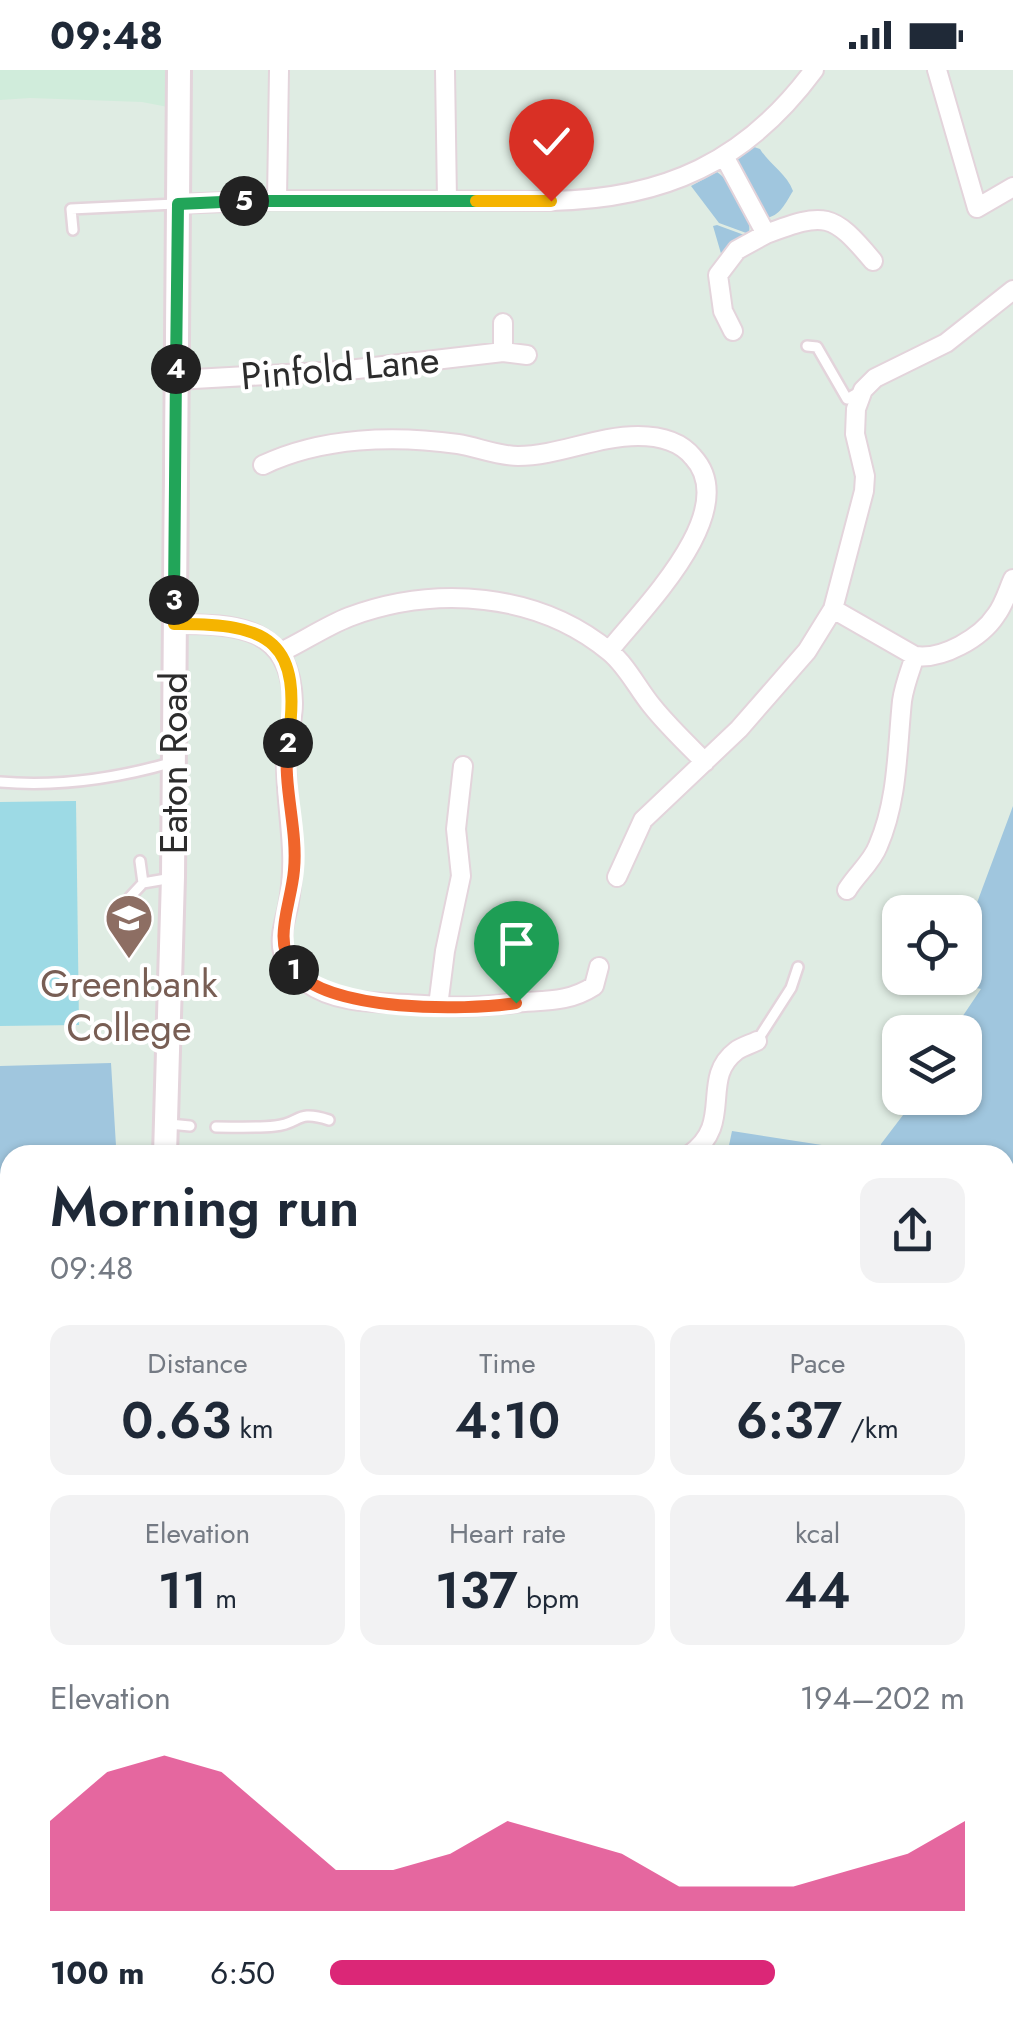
<!DOCTYPE html>
<html lang="en">
<head>
<meta charset="utf-8">
<style>
	body { margin:0; font-family:Jost,sans-serif; background:#f2f2f3; color:#1f2937; height:100vh; display:flex; flex-direction:column; font-size:38px; white-space:nowrap }
	* { box-sizing:border-box; margin:0 }
	p { font-size:32px; color:#747a83 }
	.icon { flex:none; width:55px; height:55px; fill:none; stroke:currentColor; stroke-width:2; stroke-linecap:round; stroke-linejoin:round }
	.map { position:relative; flex:1; overflow:hidden }
	.details { position:absolute; left:0px; top:1075px; width:1015px; height:888px; display:flex; flex-direction:column; background:#fff; border-radius:30px 30px 0 0; box-shadow:0 2px 8px #0004 }
	.details>* { flex:none }
	.buttons { position:absolute; left:882px; top:825px; display:grid; gap:20px }
	.buttons a { display:grid; place-items:center; width:100px; height:100px; border-radius:20px; background:#fff; box-shadow:0 2px 8px #0004; font-size:50px }
	.pin { position:absolute; display:grid; place-items:center; width:85px; height:85px; color:#fff; margin:-102px -42px; border-radius:50% 50% 50% 0; rotate:-45deg; box-shadow:0 0 10px #0007 }
	.pin .icon { rotate:45deg }
	.km { position:absolute; width:50px; height:50px; margin:-25px; border-radius:50%; background:#222; color:#fff; font-size:28px; line-height:50px; text-align:center }
	.round { display:grid; place-items:center; flex:none; width:105px; height:105px; border-radius:20px; background:#f2f2f3 }
	.headline { display:flex; align-items:center; justify-content:space-between; height:170px; padding:0 50px }
	h1 { font-size:55px; font-weight:600; line-height:75px }
	.stats { display:grid; grid-template-columns:repeat(3,1fr); gap:15px; height:170px; padding:10px 50px }
	.stats div { display:grid; align-content:center; border-radius:20px; background:#f2f2f3; text-align:center }
	.stats b { font-size:50px; font-weight:600 }
	.stats small { font-size:28px; font-weight:400 }
	.stats p { font-size:28px }
	.chart { height:280px; padding:20px 50px }
	.chart p { display:flex; justify-content:space-between }
	.chart svg { width:100%; height:180px; margin-top:10px; fill:#db2777; opacity:.7 }
	ul { padding:0 50px; list-style:none; font-size:32px }
	li { display:grid; grid-template-columns:160px 120px 1fr; align-items:center; height:75px }
	li i { height:25px; border-radius:12px; background:#db2777 }
	.status { display:flex; justify-content:space-between; align-items:center; height:70px; padding:0 50px; background:#fff; direction:ltr }
	.status svg { height:28px; fill:currentColor }
	.map>svg:first-child { display:block }
	.education { fill:#d0ecdb }
	.green { fill:#a0c6de }
	.pitch { fill:#9ddae5 }
	.water { fill:#e57be6 }
	.lines { fill:none; stroke-linecap:round; stroke-linejoin:round }
	.service-casing { stroke:#e3d4db; stroke-width:14 }
	.minor-casing { stroke:#e3d4db; stroke-width:22 }
	.tertiary-casing { stroke:#e3d4db; stroke-width:28 }
	.service { stroke:#fff; stroke-width:9 }
	.minor { stroke:#fff; stroke-width:18 }
	.tertiary { stroke:#fff; stroke-width:22 }
	.split-1-casing { stroke:#fff; stroke-width:20 }
	.split-2-casing { stroke:#fff; stroke-width:20 }
	.split-3-casing { stroke:#fff; stroke-width:20 }
	.split-4-casing { stroke:#fff; stroke-width:20 }
	.split-5-casing { stroke:#fff; stroke-width:20 }
	.split-6-casing { stroke:#fff; stroke-width:20 }
	.split-7-casing { stroke:#fff; stroke-width:20 }
	.split-1 { stroke:#f0652b; stroke-width:12 }
	.split-2 { stroke:#f0652b; stroke-width:12 }
	.split-3 { stroke:#f5b400; stroke-width:12 }
	.split-4 { stroke:#22a559; stroke-width:12 }
	.split-5 { stroke:#22a559; stroke-width:12 }
	.split-6 { stroke:#22a559; stroke-width:12 }
	.split-7 { stroke:#f5b400; stroke-width:12 }
	.labels { text-anchor:middle; stroke-width:8; stroke-linejoin:round; paint-order:stroke }
	.street-label { font-size:38px; fill:#2c2c2c; stroke:#fff }
	.education-label { font-size:38px; fill:#785e54; stroke:#fff }
</style>
</head>
<body>
<div class="status"><b>09:48</b><svg viewBox="0 0 49 12"><path d="M0 12V9h3v3zM5 12V6h3v6zM10 12V3h3v9zM15 12V0h3v12zM26 1h20v11H26zM47 4h2v5h-2z"/></svg></div>
<div class="map">
<svg width="1013" height="1962" viewBox="0 0 1013 1962">
	<rect width="100%" height="100%" fill="#dfece3"/>
	<path class="education" d="M 0,0 L 168,0 L 168,37 L 142,32 L 30,28 L 0,30 Z"/>
	<path class="green" d="M 754,77 L 760,79 C 769,94 787,104 793,121 C 786,132 780,147 765,148 L 737,101 L 737,90 Z
		M 717,102 C 736,116 752,141 749,164 L 719,153 L 691,116 Z
		M 717,155 L 747,166 L 722,187 L 713,156 Z
		M 1013,736 L 1013,1369 L 1005,1377 L 1005,1085 L 727,1085 L 732,1061 L 880,1084 L 881,1074 L 916,1028 L 965,1028 L 965,962 L 952,962 L 981,919 L 948,911 L 949,908 L 965,908 L 965,865 Z
		M 111,993 L 116,1076 L 146,1080 L 146,1085 L 10,1085 L 10,1952 L 101,1953 L 100,1962 L 0,1962 L 0,996 Z
		M 1005,1646 L 1013,1652 L 1013,1792 L 1005,1798 Z
		M 502,1952 L 980,1952 L 987,1962 L 493,1962 Z
		M 243,1953 L 314,1953 L 311,1962 L 275,1962 Z"/>
	<path class="pitch" d="M 76,731 L 79,955 L 0,956 L 0,732 Z"/>
	<path class="water" d="M 1013,1367 L 1013,1536 L 1005,1544 L 1005,1375 Z
		M 348,1953 L 348,1952 L 503,1953 L 493,1962 L 345,1962 Z"/>
	<g class="lines">
		<g class="service-casing">
			<path id="service" d="M 73,160 L 71,139 L 175,134
				M 807,276 L 817,277 L 847,329 L 861,321
				M 0,712 C 58,717 114,709 170,693
				M 140,791 L 143,813
				M 130,856 L 130,827 L 143,813 L 172,808
				M 757,971 L 791,918 L 798,897
				M 169,1054 L 190,1056
				M 216,1057 C 236,1057 256,1058 275,1056 C 301,1054 295,1039 329,1050
				M 1005,1811 L 1013,1804
				M 989,1952 L 996,1962"/>
		</g>
		<g class="minor-casing">
			<path id="minor" d="M 445,0 L 447,130
				M 937,0 L 977,138 L 1013,117
				M 724,86 L 766,164 C 825,142 832,142 873,191
				M 277,130 L 279,0
				M 178,134 L 277,130 L 551,131 C 664,129 746,92 814,0
				M 733,261 L 723,241 L 718,205 L 737,180 L 766,164
				M 503,282 L 527,285
				M 176,310 L 340,301 L 503,282 L 503,253
				M 263,395 C 322,367 394,365 458,374 C 477,377 498,386 518,386 C 558,386 597,366 638,366 C 658,366 680,371 693,387 C 743,441 642,539 609,581
				M 833,539 L 915,586 C 942,590 981,568 996,545 C 1004,535 1008,520 1013,509
				M 174,554 C 237,554 291,556 293,633 C 293,651 287,668 286,686 C 285,741 299,779 288,837 C 285,850 279,868 283,882 C 286,892 297,906 306,912 C 338,936 386,932 424,935 C 457,938 482,937 514,933 C 544,930 568,933 594,916 L 599,897
				M 281,582 C 304,571 326,556 349,547 C 435,515 538,522 610,582 C 627,596 638,619 652,636 C 668,656 687,674 705,692
				M 617,807 L 643,750 L 739,659 L 807,581 L 833,539 L 864,421 L 865,406 L 855,364 L 856,339 L 863,320 L 875,308 L 946,273 L 1013,220
				M 847,820 C 856,805 872,792 878,776 C 898,730 897,680 902,631 C 904,616 910,601 915,586
				M 438,936 L 445,881 L 461,806 L 456,759 L 463,696
				M 689,1085 C 735,1054 699,1009 736,981 C 741,977 751,974 757,971"/>
		</g>
		<g class="tertiary-casing">
			<path id="tertiary" d="M 165,1085 L 173,807 L 179,0
				M 114,1962 L 115,1952"/>
		</g>
		<use href="#service" class="service"/>
		<use href="#minor" class="minor"/>
		<use href="#tertiary" class="tertiary"/>
	</g>
	<g class="lines">
		<g class="split-1-casing">
			<path id="split-1" d="M 294,900 C 332,942 463,941 516,933"/>
		</g>
		<g class="split-2-casing">
			<path id="split-2" d="M 288,673 C 282,715 298,758 294,800 C 291,836 272,869 294,900"/>
		</g>
		<g class="split-3-casing">
			<path id="split-3" d="M 174,530 L 174,554 C 271,553 303,571 288,673"/>
		</g>
		<g class="split-4-casing">
			<path id="split-4" d="M 174,530 L 176,299"/>
		</g>
		<g class="split-5-casing">
			<path id="split-5" d="M 176,299 L 178,134 L 244,131"/>
		</g>
		<g class="split-6-casing">
			<path id="split-6" d="M 244,131 L 476,131"/>
		</g>
		<g class="split-7-casing">
			<path id="split-7" d="M 476,131 L 551,131"/>
		</g>
		<use href="#split-1" class="split-1"/>
		<use href="#split-2" class="split-2"/>
		<use href="#split-3" class="split-3"/>
		<use href="#split-4" class="split-4"/>
		<use href="#split-5" class="split-5"/>
		<use href="#split-6" class="split-6"/>
		<use href="#split-7" class="split-7"/>
	</g>
	<defs>
		<g id="university-pin" transform="scale(2.5)"><path d="M0 17L-7.5 6A9.5 9.5 0 1 1 7.5 6Z" fill="#8d6e63" stroke="#fff"/><path d="M0-5L7-2L0 1L-7-2ZM-4 1L0 2.5L4 1V4Q0 6-4 4Z" fill="#fff"/></g>
	</defs>
	<g fill-rule="evenodd">
		<use href="#university-pin" x="129" y="848"/>
	</g>
	<g class="labels">
		<g class="street-label">
			<text transform="translate(340 298) rotate(-5)" y="13">Pinfold Lane</text>
			<text transform="translate(174 693) rotate(-90)" y="13">Eaton Road</text>
		</g>
		<g class="education-label">
			<text x="129" y="927">Greenbank<tspan x="129" dy="44">College</tspan></text>
		</g>
	</g>
</svg>
<div class="buttons">
<a><svg class="icon" aria-label="locate" viewBox="0 0 24 24"><circle cx="12" cy="12" r="6"/><path d="M12 2v4M12 18v4M2 12h4M18 12h4"/></svg></a>
<a><svg class="icon" aria-label="layers" viewBox="0 0 24 24"><path d="M12 4l9 5-9 5-9-5zM3 14l9 5 9-5"/></svg></a>
</div>
<div class="pin" style="left:516px;top:933px;background:#1e9e55"><svg class="icon" aria-label="arrive" viewBox="0 0 24 24"><path d="M6 21V4h12l-3 4 3 4H6"/></svg></div>
<div class="pin" style="left:551px;top:131px;background:#d93025"><svg class="icon" aria-label="check" viewBox="0 0 24 24"><path d="M5 12l5 5 9-10"/></svg></div>
<b class="km" style="left:294px;top:900px">1</b>
<b class="km" style="left:288px;top:673px">2</b>
<b class="km" style="left:174px;top:530px">3</b>
<b class="km" style="left:176px;top:299px">4</b>
<b class="km" style="left:244px;top:131px">5</b>
<section class="details">
<div class="headline"><div><h1>Morning run</h1><p>09:48</p></div><a class="round"><svg class="icon" aria-label="share" viewBox="0 0 24 24"><path d="M12 15V3M7 8l5-5 5 5M5 13v7h14v-7"/></svg></a></div>
<div class="stats">
<div><p>Distance</p><b>0.63<small> km</small></b></div>
<div><p>Time</p><b>4:10</b></div>
<div><p>Pace</p><b>6:37<small> /km</small></b></div>
</div>
<div class="stats">
<div><p>Elevation</p><b>11<small> m</small></b></div>
<div><p>Heart rate</p><b>137<small> bpm</small></b></div>
<div><p>kcal</p><b>44</b></div>
</div>
<div class="chart"><p><span>Elevation</span>194–202 m</p>
<svg viewBox="0 0 160 44" preserveAspectRatio="none"><path d="M0 44V22L10 10L20 6L30 10L40 22L50 34L60 34L70 30L80 22L90 26L100 30L110 38L120 38L130 38L140 34L150 30L160 22V44z"/></svg>
</div>
<ul>
<li><b>100 m</b>6:50<i style="width:70%"></i></li>
</ul>
</section>
</div>
</body>
</html>
